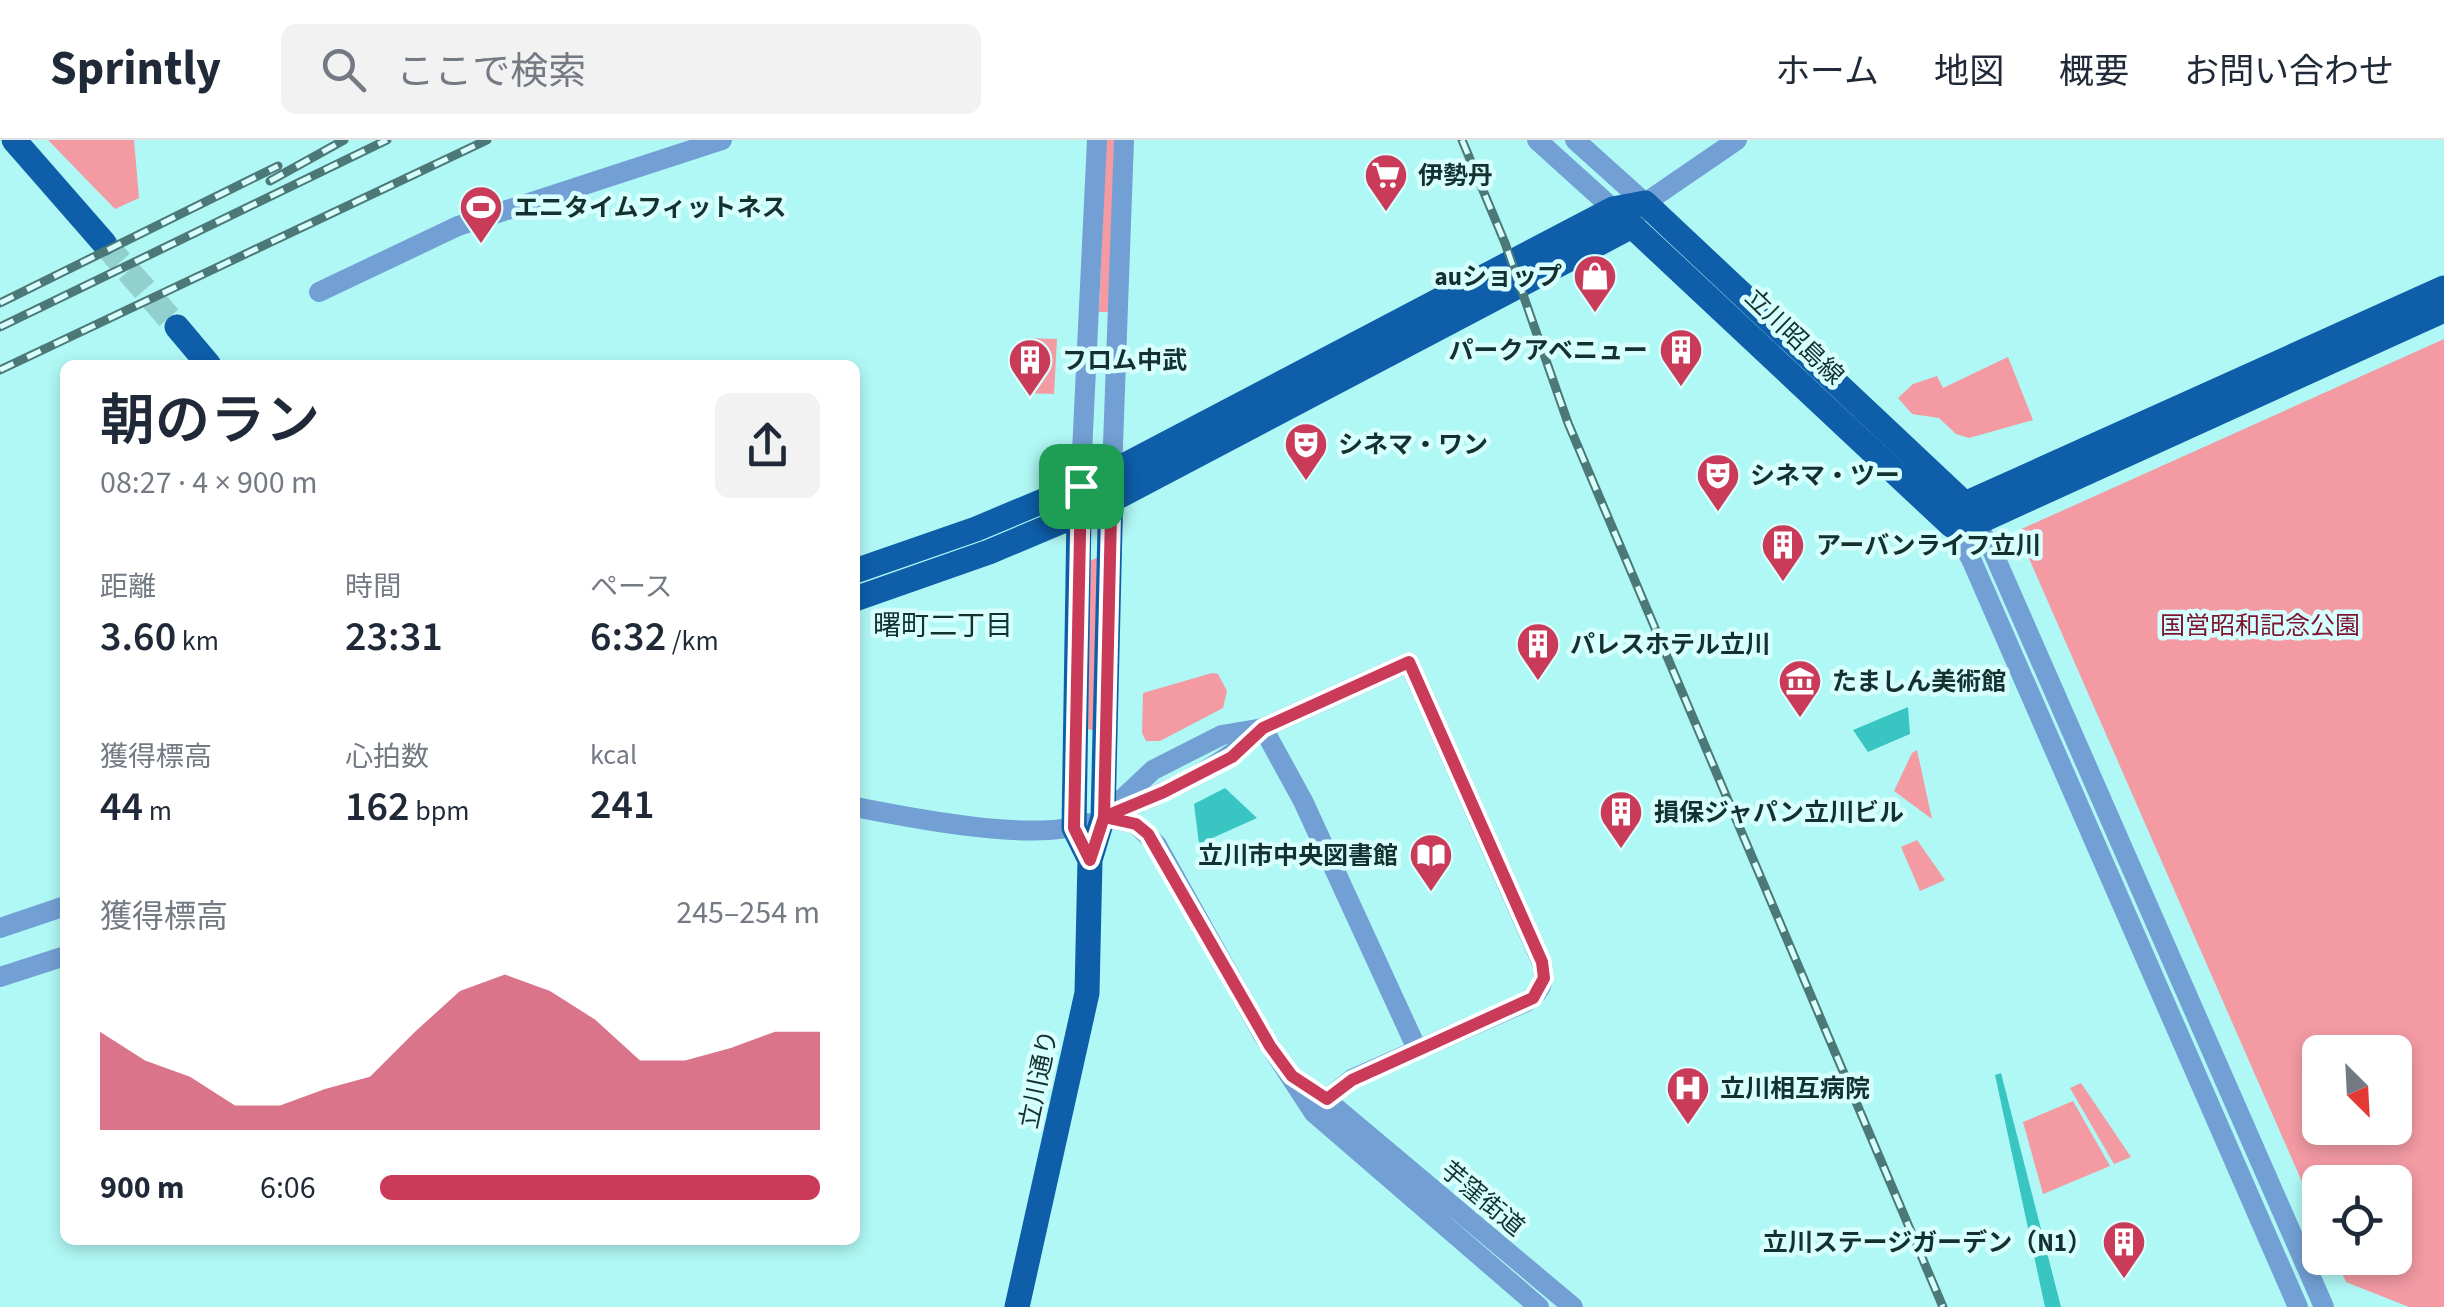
<!DOCTYPE html>
<html lang="ja">
<head>
<meta charset="utf-8">
<style>
	body { margin:0; font-family:"Source Sans 3","Noto Sans JP",sans-serif; background:#f2f2f3; color:#1f2937; height:100vh; display:flex; flex-direction:column; font-size:38px; white-space:nowrap }
	* { box-sizing:border-box; margin:0 }
	p { font-size:32px; color:#747a83 }
	.icon { flex:none; width:55px; height:55px; fill:none; stroke:currentColor; stroke-width:2; stroke-linecap:round; stroke-linejoin:round }
	.map { position:relative; flex:1; overflow:hidden }
	.drawer { position:absolute; left:60px; top:220px; width:800px; height:885px; display:flex; flex-direction:column; background:#fff; border-radius:15px; box-shadow:0 5px 15px #0003 }
	.drawer>* { flex:none }
	.needle { width:65px; rotate:156deg }
	.buttons { position:absolute; left:2302px; top:895px; display:grid; gap:20px }
	.buttons a { display:grid; place-items:center; width:110px; height:110px; border-radius:15px; background:#fff; box-shadow:0 5px 15px #0003; font-size:50px }
	.pin { position:absolute; display:grid; place-items:center; width:85px; height:85px; color:#fff; margin:-42px; border-radius:20px; box-shadow:0 5px 15px #0006 }
	.round { display:grid; place-items:center; flex:none; width:105px; height:105px; border-radius:15px; background:#f2f2f3 }
	.headline { display:flex; align-items:center; justify-content:space-between; height:170px; padding:0 40px }
	h1 { font-size:55px; font-weight:600; line-height:75px }
	.figures { display:grid; grid-template-columns:repeat(3,1fr); gap:15px; height:170px; padding:10px 40px }
	.figures div { display:grid; align-content:center }
	.figures b { font-size:42px; font-weight:600 }
	.figures small { font-size:28px; font-weight:400 }
	.figures p { font-size:28px }
	.chart { height:280px; padding:20px 40px }
	.chart p { display:flex; justify-content:space-between }
	.chart svg { width:100%; height:180px; margin-top:10px; fill:#ca3a59; opacity:.7 }
	ul { padding:0 40px; list-style:none; font-size:32px }
	li { display:grid; grid-template-columns:160px 120px 1fr; align-items:center; height:75px }
	li i { height:25px; border-radius:12px; background:#ca3a59 }
	header { display:flex; align-items:center; gap:60px; box-sizing:border-box; height:140px; padding:0 50px; background:#fff; border-bottom:2px solid #e0e1e3 }
	header strong { font-size:48px }
	nav { display:flex; gap:55px; margin-inline-start:auto; font-size:35px }
	.search { width:700px; height:90px; background:#f2f2f3; display:flex; align-items:center; gap:25px; box-sizing:border-box; padding:0 35px; border-radius:15px; color:#747a83; font-size:38px }
	.map>svg:first-child { display:block }
	.green { fill:#f39aa3; fill-rule:evenodd }
	.water { fill:#39c6c3 }
	.lines { fill:none; stroke-linecap:round; stroke-linejoin:round }
	.major-tunnel { stroke:#91d0ce; stroke-width:25; stroke-dasharray:25 12; stroke-linecap:butt }
	.minor { stroke:#729fd4; stroke-width:20 }
	.major { stroke:#0e5ea9; stroke-width:25 }
	.rail-casing { stroke:#4c7877; stroke-width:9 }
	.rail { stroke:#d6fffd; stroke-width:5; stroke-dasharray:15; stroke-linecap:butt }
	.route-casing { stroke:#fff; stroke-width:20 }
	.route { stroke:#ca3a59; stroke-width:12 }
	.labels { text-anchor:middle; stroke-width:9; stroke-linejoin:round; paint-order:stroke }
	.poi-label { font-size:25px; font-weight:bold; fill:#143130; stroke:#d6fffd; text-anchor:start }
	.street-label { font-size:25px; fill:#143130; stroke:#d6fffd }
	.park-label { font-size:25px; fill:#7f1430; stroke:#d6fffd }
	.neighbourhood-label { font-size:28px; fill:#143130; stroke:#d6fffd }
</style>
</head>
<body>
<header>
<strong>Sprintly</strong>
<div class="search"><svg class="icon" aria-label="search" viewBox="0 0 24 24"><circle cx="10" cy="10" r="6"/><path d="M15 15l6 6"/></svg>ここで検索</div>
<nav><a>ホーム</a><a>地図</a><a>概要</a><a>お問い合わせ</a></nav>
</header>
<div class="map">
<svg width="2444" height="1167" viewBox="0 0 2444 1167">
	<rect width="100%" height="100%" fill="#b0f8f5"/>
	<path class="green" d="M 48,0 L 134,0 L 139,58 L 115,69 Z
		M 1106,0 L 1115,0 L 1109,172 L 1099,172 Z
		M 1026,198 L 1057,199 L 1054,254 L 1024,253 Z
		M 2444,199 L 2444,1167 L 2409,1167 L 2346,1142 L 2335,1118 L 2395,1118 L 2395,1042 L 2320,1042 L 2320,1083 L 2017,391 ZM 2395,912 L 2395,988 L 2320,988 L 2320,912 Z
		M 2008,217 L 2033,280 L 1969,298 L 1956,294 L 1939,278 L 1912,274 L 1898,258 L 1913,244 L 1937,236 L 1943,248 Z
		M 1099,417 L 1096,591 L 1088,589 L 1089,421 Z
		M 1212,533 L 1218,534 L 1227,551 L 1223,568 L 1160,601 L 1146,601 L 1142,593 L 1143,553 Z
		M 1917,610 L 1932,679 L 1894,651 L 1912,613 Z
		M 1917,700 L 1945,740 L 1920,751 L 1901,707 Z
		M 2081,943 L 2131,1017 L 2114,1024 L 2070,948 Z
		M 2073,961 L 2110,1026 L 2043,1054 L 2023,982 Z"/>
	<path class="water" d="M 1908,567 L 1910,594 L 1868,612 L 1853,590 Z
		M 1225,648 L 1257,678 L 1199,704 L 1194,664 Z
		M 2001,933 L 2061,1167 L 2045,1167 L 1995,935 Z"/>
	<g class="lines">
		<path class="major-tunnel" d="M 104,103 L 177,187"/>
		<path class="minor" d="M 1537,0 L 1621,76
			M 1575,0 L 1645,63
			M 1639,73 L 1645,63 L 1737,0
			M 319,152 L 458,86 L 722,0
			M 1112,332 L 1124,0
			M 1079,375 L 1097,0
			M 1263,588 L 1303,661 L 1417,909
			M 855,667 C 911,678 1035,703 1087,683
			M 1114,673 C 1168,651 1219,629 1262,589
			M 1103,677 L 1153,630 L 1222,595 L 1263,588 L 1409,522 L 1542,823 C 1546,840 1542,852 1526,862 L 1352,939 L 1327,959
			M 1103,677 L 1136,684 L 1157,705 L 1263,895 L 1314,973 L 1539,1167
			M 0,788 L 65,766
			M 0,837 L 65,816
			M 1318,953 L 1573,1167
			M 2298,1167 L 1971,419 L 1951,385 L 1965,364 L 1992,410 L 2324,1167"/>
		<path class="major" d="M 14,0 L 104,103
			M 177,187 L 209,225
			M 1079,375 L 1074,688 L 1090,720
			M 855,431 L 976,389 L 1112,332 L 1613,69 L 1645,63 L 1965,364 L 2444,148
			M 855,459 L 989,412 L 1110,361 L 1632,86 L 1951,385 L 1978,382 L 2444,170
			M 1017,1167 L 1087,853 L 1090,720 L 1103,677 L 1111,347"/>
		<g class="rail-casing">
			<path id="rail" d="M 1462,0 L 1505,103 L 1568,283 L 1943,1167
				M 270,41 L 344,0
				M 0,163 L 278,26
				M 0,187 L 387,0
				M 0,230 L 487,0"/>
		</g>
		<use href="#rail" class="rail"/>
	</g>
	<g class="lines">
		<g class="route-casing">
			<path id="route" d="M 1081,346 L 1074,688 L 1090,720 L 1104,677 L 1136,684 L 1148,694 L 1270,906 L 1292,936 L 1327,959 L 1352,940 L 1533,858 L 1544,838 L 1542,822 L 1409,522 L 1263,588 L 1232,617 L 1164,652 L 1104,677 L 1112,332 L 1081,346"/>
		</g>
		<use href="#route" class="route"/>
	</g>
	<defs>
		<g id="supermarket-pin" transform="scale(2.25)"><path d="M0 17L-7.5 6A9.5 9.5 0 1 1 7.5 6Z" fill="#ca3a59" stroke="#d6fffd"/><path d="M-6-5.5h2.5l.6 2H6L4.5 2H-2.5L-4.4-4H-6ZM-1.5 3.2a1.3 1.3 0 1 0 .1 0ZM3 3.2a1.3 1.3 0 1 0 .1 0Z" fill="#fff"/></g>
		<g id="stadium-pin" transform="scale(2.25)"><path d="M0 17L-7.5 6A9.5 9.5 0 1 1 7.5 6Z" fill="#ca3a59" stroke="#d6fffd"/><path d="M0-5a6.5 5 0 1 0 0 10a6.5 5 0 1 0 0-10ZM-3.5-1.8h7v3.6h-7Z" fill="#fff"/></g>
		<g id="shop-pin" transform="scale(2.25)"><path d="M0 17L-7.5 6A9.5 9.5 0 1 1 7.5 6Z" fill="#ca3a59" stroke="#d6fffd"/><path d="M-5-2.5h2.3a2.7 3.5 0 0 1 5.4 0H5L5.5 6h-11ZM-1.5-2.5h3a1.5 2.3 0 0 0-3 0Z" fill="#fff"/></g>
		<g id="building-pin" transform="scale(2.25)"><path d="M0 17L-7.5 6A9.5 9.5 0 1 1 7.5 6Z" fill="#ca3a59" stroke="#d6fffd"/><path d="M-4-6H4V6H1V3H-1V6H-4ZM-2.5-4.3h1.7v1.8h-1.7ZM.8-4.3h1.7v1.8H.8ZM-2.5-1h1.7V.8h-1.7ZM.8-1h1.7V.8H.8Z" fill="#fff"/></g>
		<g id="theatre-pin" transform="scale(2.25)"><path d="M0 17L-7.5 6A9.5 9.5 0 1 1 7.5 6Z" fill="#ca3a59" stroke="#d6fffd"/><path d="M-5-5.5Q0-4 5-5.5V0Q5 5 0 6Q-5 5-5 0ZM-3.3-2.5H-1v1.5H-3.3ZM1-2.5H3.3v1.5H1ZM-2.8 1Q0 5.5 2.8 1Z" fill="#fff"/></g>
		<g id="museum-pin" transform="scale(2.25)"><path d="M0 17L-7.5 6A9.5 9.5 0 1 1 7.5 6Z" fill="#ca3a59" stroke="#d6fffd"/><path d="M0-6L6-3V-2H-6V-3ZM-5-1h2V3h-2ZM-1-1h2V3h-2ZM3-1h2V3H3ZM-6 4H6V6H-6Z" fill="#fff"/></g>
		<g id="library-pin" transform="scale(2.25)"><path d="M0 17L-7.5 6A9.5 9.5 0 1 1 7.5 6Z" fill="#ca3a59" stroke="#d6fffd"/><path d="M-6-4Q-3-5.5-.7-3.5V5Q-3 3-6 4ZM6-4Q3-5.5 .7-3.5V5Q3 3 6 4Z" fill="#fff"/></g>
		<g id="hospital-pin" transform="scale(2.25)"><path d="M0 17L-7.5 6A9.5 9.5 0 1 1 7.5 6Z" fill="#ca3a59" stroke="#d6fffd"/><path d="M-5-5h3v3.5h4V-5h3V5h-3V1.5h-4V5h-3Z" fill="#fff"/></g>
	</defs>
	<g fill-rule="evenodd">
		<use href="#supermarket-pin" x="1386" y="35"/>
		<use href="#stadium-pin" x="481" y="67"/>
		<use href="#shop-pin" x="1595" y="136"/>
		<use href="#building-pin" x="1681" y="210"/>
		<use href="#building-pin" x="1030" y="220"/>
		<use href="#theatre-pin" x="1306" y="304"/>
		<use href="#theatre-pin" x="1718" y="335"/>
		<use href="#building-pin" x="1783" y="405"/>
		<use href="#building-pin" x="1538" y="504"/>
		<use href="#museum-pin" x="1800" y="541"/>
		<use href="#building-pin" x="1621" y="672"/>
		<use href="#library-pin" x="1431" y="715"/>
		<use href="#hospital-pin" x="1688" y="948"/>
		<use href="#building-pin" x="2124" y="1102"/>
	</g>
	<g class="labels">
		<g class="poi-label">
			<text x="1418" y="44">伊勢丹</text>
			<text x="514" y="76">エニタイムフィットネス</text>
			<text x="1562" y="145" text-anchor="end">auショップ</text>
			<text x="1648" y="219" text-anchor="end">パークアベニュー</text>
			<text x="1062" y="229">フロム中武</text>
			<text x="1338" y="313">シネマ・ワン</text>
			<text x="1750" y="344">シネマ・ツー</text>
			<text x="1816" y="414">アーバンライフ立川</text>
			<text x="1570" y="513">パレスホテル立川</text>
			<text x="1832" y="550">たましん美術館</text>
			<text x="1654" y="681">損保ジャパン立川ビル</text>
			<text x="1398" y="724" text-anchor="end">立川市中央図書館</text>
			<text x="1720" y="957">立川相互病院</text>
			<text x="2092" y="1111" text-anchor="end">立川ステージガーデン（N1）</text>
		</g>
		<g class="street-label">
			<text transform="translate(1795 196) rotate(44)" y="9">立川昭島線</text>
			<text transform="translate(1038 939) rotate(-78)" y="9">立川通り</text>
			<text transform="translate(1483 1058) rotate(40)" y="9">芋窪街道</text>
		</g>
		<g class="park-label">
			<text x="2260" y="494">国営昭和記念公園</text>
		</g>
		<g class="neighbourhood-label">
			<text x="943" y="495">曙町二丁目</text>
		</g>
	</g>
</svg>
<div class="buttons">
<a><svg class="needle" viewBox="-14 -14 28 28"><path d="M0-13l5 13h-10z" fill="#e53935"/><path d="M0 13l5-13h-10z" fill="#747a83"/></svg></a>
<a><svg class="icon" aria-label="locate" viewBox="0 0 24 24"><circle cx="12" cy="12" r="6"/><path d="M12 2v4M12 18v4M2 12h4M18 12h4"/></svg></a>
</div>
<div class="pin" style="left:1081px;top:346px;background:#1e9e55"><svg class="icon" aria-label="arrive" viewBox="0 0 24 24"><path d="M6 21V4h12l-3 4 3 4H6"/></svg></div>
<section class="drawer">
<div class="headline"><div><h1>朝のラン</h1><p>08:27 · 4 × 900 m</p></div><a class="round"><svg class="icon" aria-label="share" viewBox="0 0 24 24"><path d="M12 15V3M7 8l5-5 5 5M5 13v7h14v-7"/></svg></a></div>
<div class="figures">
<div><p>距離</p><b>3.60<small> km</small></b></div>
<div><p>時間</p><b>23:31</b></div>
<div><p>ペース</p><b>6:32<small> /km</small></b></div>
</div>
<div class="figures">
<div><p>獲得標高</p><b>44<small> m</small></b></div>
<div><p>心拍数</p><b>162<small> bpm</small></b></div>
<div><p>kcal</p><b>241</b></div>
</div>
<div class="chart"><p><span>獲得標高</span>245–254 m</p>
<svg viewBox="0 0 160 44" preserveAspectRatio="none"><path d="M0 44V20L10 27L20 31L30 38L40 38L50 34L60 31L70 20L80 10L90 6L100 10L110 17L120 27L130 27L140 24L150 20L160 20V44z"/></svg>
</div>
<ul>
<li><b>900 m</b>6:06<i style="width:100%"></i></li>
</ul>
</section>
</div>
</body>
</html>
